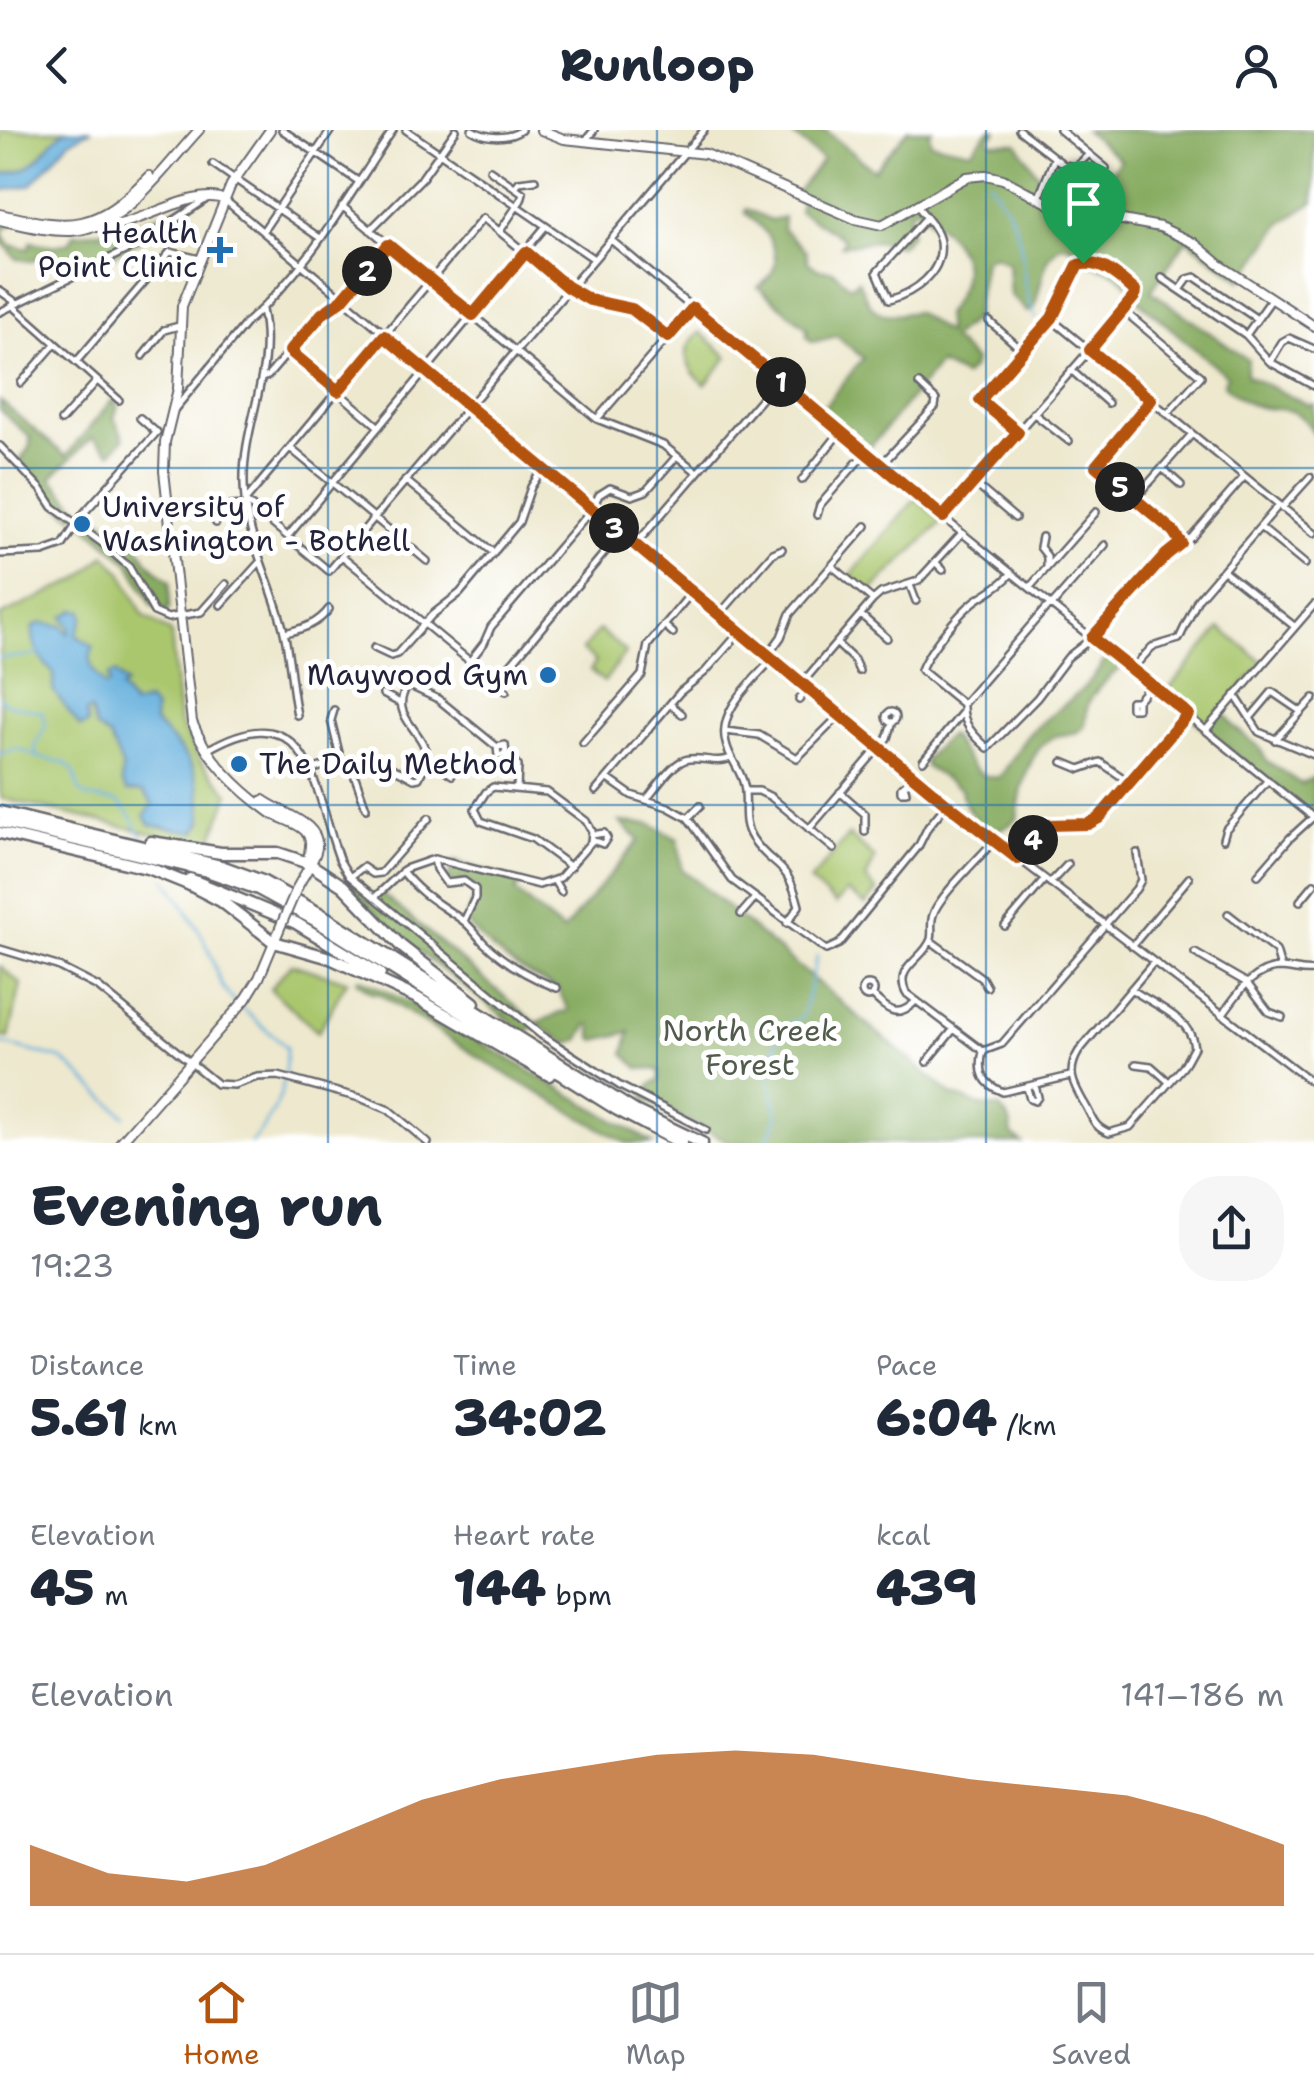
<!DOCTYPE html>
<html lang="en">
<head>
<meta charset="utf-8">
<style>
	body { margin:0; font-family:"Shantell Sans",sans-serif; background:#f6f6f7; color:#1f2937; height:100vh; display:flex; flex-direction:column; font-size:38px; white-space:nowrap }
	* { box-sizing:border-box; margin:0 }
	p { font-size:32px; color:#747a83 }
	.icon { flex:none; width:55px; height:55px; fill:none; stroke:currentColor; stroke-width:2; stroke-linecap:round; stroke-linejoin:round }
	.map { position:relative; height:1013px; overflow:hidden }
	.details { display:flex; flex-direction:column; background:#fff; flex:1 }
	.details>* { flex:none }
	.pin { position:absolute; display:grid; place-items:center; width:85px; height:85px; color:#fff; margin:-102px -42px; border-radius:50% 50% 50% 0; rotate:-45deg; box-shadow:0 0 10px #0007 }
	.pin .icon { rotate:45deg }
	.km { position:absolute; width:50px; height:50px; margin:-25px; border-radius:50%; background:#222; color:#fff; font-size:28px; line-height:50px; text-align:center }
	.round { display:grid; place-items:center; flex:none; width:105px; height:105px; border-radius:40px; background:#f6f6f7 }
	.summary { display:flex; align-items:center; justify-content:space-between; height:170px; padding:0 30px }
	h1 { font-size:55px; font-weight:800; line-height:75px }
	.stats { display:grid; grid-template-columns:repeat(3,1fr); gap:15px; height:170px; padding:10px 30px }
	.stats div { display:grid; align-content:center }
	.stats b { font-size:50px; font-weight:800 }
	.stats small { font-size:28px; font-weight:400 }
	.stats p { font-size:28px }
	.chart { height:280px; padding:20px 30px }
	.chart p { display:flex; justify-content:space-between }
	.chart svg { width:100%; height:180px; margin-top:10px; fill:#b45309; opacity:.7 }
	header { display:flex; justify-content:space-between; align-items:center; height:130px; padding:0 30px; background:#fff; font-size:45px; font-weight:800 }
	.tabs { display:flex; justify-content:space-around; align-items:center; height:140px; border-top:2px solid #e0e1e3; background:#fff; font-size:28px; color:#747a83 }
	.tabs a { display:grid; justify-items:center; gap:5px }
	.tabs .current { color:#b45309 }
	.map>svg:first-child { display:block }
	.green { fill:#aac76e; stroke:#667454; stroke-width:2.5 }
	.forest { fill:#87ac61; stroke:#54674e; stroke-width:2.5 }
	.water { fill:#64afdc; stroke:#43688c; stroke-width:2.5 }
	.lines { fill:none; stroke-linecap:round; stroke-linejoin:round }
	.stream { stroke:#64afdc; stroke-width:2.5 }
	.minor-casing { stroke:#69676e; stroke-width:10 }
	.major-casing { stroke:#69676e; stroke-width:12 }
	.highway-casing { stroke:#69676e; stroke-width:15 }
	.minor { stroke:#fff; stroke-width:5 }
	.major { stroke:#fff; stroke-width:8 }
	.highway { stroke:#fff; stroke-width:10 }
	.major-bridge-casing { stroke:#69676e; stroke-width:12; stroke-linecap:butt }
	.major-bridge { stroke:#fff; stroke-width:8 }
	.route-casing { stroke:#fff; stroke-width:20 }
	.route { stroke:#b45309; stroke-width:12 }
	.grid { fill:none; stroke:#1f6fb2; stroke-width:2.5; stroke-opacity:0.55 }
	.poi-dot { fill:#1f6fb2; stroke:#fff; stroke-width:4 }
	.labels { text-anchor:middle; stroke-width:10; stroke-linejoin:round; paint-order:stroke }
	.poi-label { font-size:30px; fill:#22223b; stroke:#fff; text-anchor:end }
	.park-label { font-size:30px; fill:#525c4d; stroke:#fff }
</style>
</head>
<body>
<header><svg class="icon" aria-label="back" viewBox="0 0 24 24"><path d="M15 5l-7 7 7 7"/></svg>Runloop<svg class="icon" aria-label="person" viewBox="0 0 24 24"><circle cx="12" cy="8" r="4"/><path d="M4 21q1-7 8-7t8 7"/></svg></header>
<div class="map">
<svg width="1314" height="1013" viewBox="0 0 1314 1013">
	<rect width="100%" height="100%" fill="#fff"/>
	<filter id="ink" filterUnits="userSpaceOnUse"><feTurbulence type="fractalNoise" baseFrequency=".01" numOctaves="2"/><feDisplacementMap in="SourceGraphic" scale="20" xChannelSelector="R" yChannelSelector="G"/><feConvolveMatrix kernelMatrix="1 2 1 2 8 2 1 2 1" color-interpolation-filters="sRGB"/></filter>
	<filter id="wash" filterUnits="userSpaceOnUse"><feTurbulence type="fractalNoise" baseFrequency=".0048" numOctaves="4" result="noise"/><feDisplacementMap in="SourceGraphic" scale="40" xChannelSelector="R" yChannelSelector="G"/><feGaussianBlur stdDeviation="2.25" result="paint"/><feColorMatrix in="noise" values="0 0 0 0 0 0 0 0 0 0 0 0 0 0 0 0 0 1.4 0 .05"/><feComposite in="paint" operator="in"/></filter>
	<g filter="url(#wash)">
		<rect width="100%" height="100%" fill="#ede8ce"/>
		<path class="green" d="M 0,0 L 66,0 C 37,21 41,41 0,44 Z
			M 700,202 L 728,227 L 705,255 C 686,239 678,218 700,202 Z
			M 916,368 L 943,391 L 870,462 L 850,446 Z
			M 105,425 L 122,443 L 143,485 L 171,503 L 179,591 L 198,628 L 229,663 L 211,712 L 197,714 L 0,668 L 0,486 L 79,449 Z
			M 1220,498 L 1263,532 L 1206,600 L 1164,565 Z
			M 599,500 L 626,522 L 604,552 L 590,540 L 596,532 L 582,520 Z
			M 849,705 L 875,728 L 866,749 L 877,761 L 866,775 L 847,761 L 836,774 L 810,751 Z
			M 291,834 L 347,851 L 318,902 L 270,859 Z
			M 0,836 L 21,854 L 9,908 L 0,906 Z"/>
		<path class="forest" d="M 787,0 L 825,0 L 874,40 L 908,0 L 932,0 L 929,4 L 931,13 L 971,21 L 989,0 L 996,0 L 989,10 L 993,13 L 1017,13 L 1037,43 L 1078,54 L 1101,40 L 1111,42 L 1120,30 L 1085,0 L 1311,0 L 1314,3 L 1314,72 L 1282,93 L 1242,150 L 1186,110 L 1151,161 L 1248,230 L 1246,245 L 1308,275 L 1314,274 L 1314,303 C 1293,268 1278,285 1250,274 C 1241,270 1231,261 1223,254 L 1227,246 L 1134,167 L 1135,161 L 1115,143 L 1089,133 L 1069,115 L 1059,116 L 1047,129 L 1034,179 L 1027,182 L 1010,164 L 1008,133 L 994,125 L 984,130 L 974,189 L 951,208 L 974,231 L 972,239 L 964,246 L 939,234 L 866,322 L 819,283 L 863,228 L 837,206 L 812,212 L 807,207 L 807,198 L 758,157 C 791,135 771,102 745,83 L 746,79 L 771,90 L 784,87 L 783,99 L 806,121 L 808,132 L 817,139 L 833,141 L 851,157 L 858,150 C 873,186 877,188 916,182 L 947,203 L 945,184 C 972,149 971,122 936,93 L 931,93 L 918,77 L 910,82 L 911,104 L 899,116 L 875,111 L 841,116 L 844,109 L 799,81 L 803,67 L 796,63 L 823,30 Z
			M 196,71 L 139,112 L 87,140 L 48,123 L 32,131 L 17,129 L 0,109 L 0,90 L 14,93 L 1,101 L 10,115 L 29,119 L 31,112 L 55,116 L 70,112 L 74,104 L 122,99 Z
			M 113,269 L 118,276 L 114,288 L 124,308 L 111,323 L 92,307 L 51,348 L 79,379 L 73,387 C 51,372 38,350 20,331 L 30,316 L 30,307 L 0,280 L 0,271 L 66,326 Z
			M 95,386 L 135,412 L 149,433 L 170,452 L 169,480 L 165,482 L 152,475 L 129,433 L 84,394 Z
			M 1109,521 L 1124,534 C 1113,545 1093,560 1088,575 C 1085,583 1088,591 1083,598 C 1076,606 1062,603 1053,607 C 1027,621 1020,662 1017,689 L 1006,697 L 985,704 L 964,672 L 961,659 L 925,636 L 925,629 L 949,605 C 966,622 971,650 999,647 C 1012,634 1019,613 1032,601 C 1061,575 1093,559 1109,521 Z
			M 1222,579 L 1234,597 L 1258,616 L 1267,631 L 1301,654 L 1314,647 L 1314,688 L 1206,600 Z
			M 620,692 L 649,694 L 678,709 L 682,739 L 952,965 L 981,976 L 1000,978 L 1010,991 L 1012,1005 L 1022,1013 L 731,1013 L 643,968 L 651,955 L 660,949 L 659,940 L 639,938 L 624,924 L 630,902 L 596,910 L 592,907 L 592,895 L 588,895 L 579,910 L 569,914 L 536,894 L 526,903 L 399,807 L 348,754 L 352,748 L 375,767 L 380,762 L 536,893 L 569,880 L 557,858 C 517,842 493,822 464,791 L 475,768 L 475,759 L 464,751 L 446,753 L 454,731 L 521,752 L 515,762 L 563,801 L 639,710 Z
			M 359,848 L 438,887 L 653,1013 L 626,1013 L 497,939 L 379,864 L 372,863 L 356,851 Z"/>
		<path class="water" d="M 66,0 L 92,0 L 70,11 L 31,55 L 0,61 L 0,44 C 43,41 37,20 66,0 Z
			M 75,480 L 83,481 L 83,489 L 76,505 L 94,517 C 85,534 94,542 105,556 L 109,554 L 108,546 L 115,543 L 126,554 L 121,559 L 133,575 L 147,571 L 155,579 L 154,592 C 193,631 199,636 202,692 L 195,702 L 151,695 L 144,686 L 153,674 L 143,662 L 127,661 L 122,652 L 122,635 L 109,607 L 96,598 L 91,580 L 86,582 L 88,594 L 80,597 L 53,560 L 54,544 C 41,531 31,515 33,496 L 42,493 L 63,496 L 68,504 L 70,497 L 63,487 Z"/>
		<g class="lines">
			<path class="stream" d="M 989,51 C 1004,75 1011,79 1019,109 C 1026,137 1021,162 1036,188
				M 0,528 L 39,525
				M 0,568 L 7,574 L 42,582 L 46,595 L 35,616 L 37,627 L 65,633 L 74,642 L 79,660 L 86,667 L 118,672 L 129,683 L 147,715
				M 0,624 L 17,618 L 36,626
				M 165,748 C 180,771 196,792 208,818 C 218,841 216,855 237,874
				M 243,879 L 286,917 C 286,961 279,979 251,1013
				M 0,913 L 62,929 L 125,986
				M 765,1013 L 778,988 L 768,942 L 781,899 L 803,886 L 817,826"/>
		</g>
	</g>
	<g filter="url(#ink)">
		<g class="lines">
			<g class="minor-casing">
				<path id="minor" d="M 282,0 L 358,51
					M 406,0 L 594,129
					M 472,0 C 485,8 508,10 521,0
					M 1019,0 L 1064,35 L 1076,37 L 1089,24
					M 1060,0 L 1106,38
					M 585,11 L 594,0
					M 213,34 L 320,108
					M 490,40 L 523,63 L 521,70 L 500,101
					M 516,56 L 519,52 L 535,50
					M 1039,67 L 1054,29
					M 226,71 L 947,674 L 1314,954
					M 342,76 L 597,289 L 663,315 L 697,342
					M 918,77 C 926,87 938,99 940,112 C 944,143 914,163 889,170 L 877,142 L 926,88
					M 370,100 L 422,48 L 456,0
					M 263,101 L 331,0
					M 611,110 L 962,403 L 1314,688
					M 1162,148 L 1246,205 L 1270,232 L 1314,256
					M 1180,160 L 1188,149 L 1195,147 L 1257,189
					M 0,161 L 17,173
					M 12,175 L 119,270
					M 262,180 C 276,240 242,294 244,354 C 245,404 269,446 282,494 C 290,523 291,555 297,585
					M 1124,181 L 1201,246 L 1167,284
					M 0,182 L 137,115 L 205,70
					M 1051,189 L 1314,403
					M 989,191 L 1023,221
					M 1246,205 L 1271,170
					M 668,207 L 631,179 L 590,171 L 567,157 L 483,88 L 245,371 L 329,441 L 704,0
					M 290,221 L 379,297
					M 143,226 L 164,200 L 179,196
					M 76,232 L 170,122 L 200,129
					M 1270,232 L 1282,212 L 1289,208 L 1314,219
					M 1071,240 L 1108,273
					M 262,248 L 268,246 L 314,192 L 342,170 L 389,115
					M 21,253 L 55,214
					M 1151,270 L 1096,336 L 1173,401 L 1181,413
					M 174,280 L 247,192 C 308,140 349,65 393,0
					M 1033,283 L 1069,311
					M 140,288 L 156,302
					M 597,289 L 693,178
					M 61,291 L 97,251
					M 0,316 L 42,360 L 53,377 L 102,413 L 129,437 L 154,482 L 168,488 L 201,482 L 226,454
					M 290,318 L 427,431
					M 881,335 L 935,277 L 936,270 L 919,254
					M 1162,338 L 1181,355
					M 405,350 L 494,423
					M 802,350 L 841,301
					M 974,353 L 1015,388
					M 1135,369 L 1192,304
					M 1282,378 L 1310,347
					M 817,385 L 820,375 L 866,322
					M 943,387 L 1131,173 L 1135,161 C 1119,147 1101,129 1078,135 L 1051,189 L 980,269 L 1018,302
					M 216,393 L 216,377 L 246,375
					M 1260,397 L 1305,434
					M 288,406 L 545,97
					M 1042,407 L 1040,417 L 1047,426 L 1047,436
					M 636,414 L 778,249
					M 0,424 L 43,422 L 63,415 L 83,384 L 157,302
					M 342,426 L 506,561
					M 936,433 L 943,440
					M 832,436 L 872,469
					M 1223,440 L 1294,496
					M 910,455 L 916,471
					M 1030,457 L 1096,382
					M 221,475 L 259,433
					M 719,485 L 773,423 L 782,419
					M 861,485 L 887,508
					M 664,495 L 673,503
					M 285,503 C 302,499 318,494 329,479
					M 836,513 L 854,530 L 859,541
					M 374,518 L 391,526 L 397,524 L 432,485 L 460,463 L 519,392 L 531,357 L 543,338
					M 768,525 L 781,507 L 790,484 L 866,396
					M 772,529 C 753,552 717,580 726,613 C 729,628 741,640 744,655 C 748,673 741,691 752,708 C 773,740 787,728 799,776 L 787,793
					M 470,531 L 484,513 L 491,497 L 592,379 L 599,365 L 610,358 L 632,366 L 646,361 L 677,326
					M 1132,539 L 1152,517 L 1179,509 L 1198,469 L 1279,375
					M 921,540 L 963,574 C 962,594 974,606 988,618 L 1037,568 L 1068,527 L 1092,508 L 1165,425 L 1192,407 L 1244,347
					M 921,540 C 928,521 958,484 975,471 C 990,460 999,458 1012,443
					M 496,552 L 621,403
					M 803,552 L 873,470 L 881,463 L 918,451 L 962,403
					M 383,564 L 400,573
					M 1235,565 L 1259,602 L 1314,625
					M 799,570 L 808,557
					M 1137,571 L 1131,571 L 1131,578 L 1137,578 L 1137,571 L 1151,555
					M 670,574 L 682,584
					M 963,574 L 1045,479 L 1052,475 L 1105,415
					M 334,580 L 331,590 L 341,631
					M886 587a5 5 0 1 1 10 0a5 5 0 1 1-10 0Z
					M 1251,587 L 1272,562 L 1300,581
					M 1206,600 L 1314,475
					M 725,601 L 759,605 L 797,628 L 840,585
					M 1275,610 L 1314,568
					M 583,613 L 642,545 L 648,515 L 692,462
					M 207,620 C 311,559 313,660 340,731 L 349,746 L 541,905 L 620,956 L 706,1000
					M 506,624 L 518,636 L 517,659
					M 428,628 L 452,645
					M 349,630 L 366,678
					M 923,631 L 962,583
					M 1063,632 L 1080,639 L 1100,632 L 1129,652
					M 310,640 C 350,628 378,627 414,649 L 419,648 L 428,628 C 423,598 387,586 408,555 L 438,569 L 497,617 L 498,626 L 506,624 L 505,615 L 497,617
					M 607,648 L 631,665 L 668,677 L 688,688 L 732,750 L 826,820 L 839,814 L 918,717 L 928,697 L 947,674
					M 905,658 L 906,662 L 901,662 L 901,658 L 914,647
					M 596,661 L 680,562 L 705,542 L 740,502
					M 745,661 L 759,661 L 771,667 L 834,719
					M 840,662 L 865,684 L 865,702
					M 646,670 C 657,658 672,631 689,629 C 705,627 715,634 731,628
					M 688,688 L 700,676
					M 809,699 L 887,608 L 892,592
					M 592,705 L 604,703 L 607,708
					M 1223,709 L 1226,699 L 1268,650
					M 592,710 L 603,714 L 607,708
					M 434,729 L 436,739 L 446,753 L 464,751 L 475,759 L 475,768 L 464,791
					M 1018,729 L 1048,695 L 1088,693 L 1099,687 L 1188,584
					M 402,741 C 423,767 437,772 462,790 C 471,796 477,806 484,813 C 506,834 529,847 557,858
					M 1258,745 L 1290,708 L 1313,687
					M 350,747 L 363,737 L 373,744 L 381,743 L 429,688
					M 555,752 L 561,762
					M 1050,753 L 1068,734
					M 375,767 L 405,739 L 434,729 L 539,755 L 560,748 L 591,712 L 592,701 L 586,691 L 547,662 L 493,657 L 486,662 L 475,679 L 481,691 L 533,709 L 571,737
					M 1300,771 L 1314,754
					M 741,784 L 754,769
					M 1228,784 L 1276,821 L 1281,838
					M 1005,796 L 1045,749
					M 931,811 L 982,848 L 987,857
					M 1132,816 L 1189,748
					M 0,819 L 57,836 L 98,857 L 217,954 L 234,955 L 257,947 L 278,946 L 360,968 L 389,980 L 428,1013
					M 1195,823 L 1247,853 L 1269,882 L 1282,887
					M862 861a6 6 0 1 1 12 0a6 6 0 1 1-12 0Z
					M 1131,859 C 1153,875 1191,887 1194,917 L 1183,937 L 1130,997 L 1109,1003 C 1092,996 1093,987 1084,973 C 1073,954 1066,942 1079,921 L 1153,833
					M 873,866 C 889,881 898,889 916,871
					M 1222,885 C 1237,865 1252,839 1280,838 C 1292,838 1302,843 1314,841
					M 983,921 L 906,863 C 893,837 924,830 931,809 C 933,802 930,793 933,785 C 938,767 980,727 994,711
					M 983,921 L 1002,914 L 1136,759 L 1141,750 L 1137,723
					M 983,921 C 978,943 983,954 1003,962 L 1070,946
					M 927,932 L 953,900
					M 1136,934 L 1151,936 L 1169,952
					M 1027,958 L 1030,969 L 1035,971 L 1038,967 L 1035,956"/>
			</g>
			<g class="major-casing">
				<path id="major" d="M 270,0 L 231,55 L 182,176 L 178,259 L 165,312 L 164,341 L 192,592 C 206,628 239,660 270,682 C 281,690 298,692 306,702 C 314,711 308,722 308,733
					M 541,0 L 564,9 L 706,24 L 855,89 L 882,95 L 967,47 L 986,45 L 1003,49 L 1057,78 L 1160,97 L 1194,113 L 1218,133
					M 0,84 C 73,100 95,102 149,46
					M 0,90 C 23,95 47,102 71,101 C 127,97 164,37 199,0
					M 96,97 C 136,99 194,55 225,70
					M 1217,133 L 1314,196
					M 263,670 C 280,683 325,693 316,722 C 312,734 303,746 297,758
					M 120,1013 L 246,869 L 259,848 L 282,793"/>
			</g>
			<g class="highway-casing">
				<path id="highway" d="M 0,682 L 221,736 L 262,751 L 321,784 L 635,981 L 702,1013
					M 0,692 L 207,741 L 258,759 L 313,789 L 616,979 L 681,1013
					M 0,703 L 151,739 L 188,754 L 221,771 L 274,812 L 330,828 L 417,868 L 549,945
					M 151,712 L 221,723 L 278,723 L 308,733 L 343,756 L 401,816 L 474,873
					M 190,749 L 296,793 L 380,844"/>
			</g>
			<use href="#minor" class="minor"/>
			<use href="#major" class="major"/>
			<use href="#highway" class="highway"/>
			<g class="major-bridge-casing">
				<path id="major-bridge" d="M 282,793 L 297,758"/>
			</g>
			<use href="#major-bridge" class="major-bridge"/>
		</g>
	</g>
	<g class="lines" filter="url(#ink)">
		<g class="route-casing">
			<path id="route" d="M 388,115 L 473,185 L 526,122 L 567,157 L 590,170 L 632,179 L 668,207 L 693,178 L 943,387 L 1018,302 L 980,270 L 1052,188 L 1078,135 C 1101,129 1119,147 1135,161 L 1134,167 L 1090,220 L 1151,270 L 1096,336 L 1173,401 L 1181,413 L 1166,425 L 1092,508 L 1188,584 L 1099,688 L 1088,694 L 1048,695 L 1018,729 L 947,674 L 384,206 L 338,261 L 290,221 L 322,184 L 342,170 Z"/>
		</g>
		<use href="#route" class="route"/>
	</g>
	<path class="grid" d="M 328,0 L 328,1013M 657,0 L 657,1013M 986,0 L 986,1013M 0,338 L 1314,338M 0,675 L 1314,675"/>
	<g class="poi-dot">
		<path d="M215 105h10v10h10v10h-10v10h-10v-10h-10v-10h10z"/>
		<circle cx="82" cy="394" r="10"/>
		<circle cx="548" cy="545" r="10"/>
		<circle cx="239" cy="634" r="10"/>
	</g>
	<g class="labels">
		<g class="poi-label">
			<text x="198" y="113">Health<tspan x="198" dy="34">Point Clinic</tspan></text>
			<text x="102" y="387" text-anchor="start">University of<tspan x="102" dy="34">Washington - Bothell</tspan></text>
			<text x="528" y="555">Maywood Gym</text>
			<text x="259" y="644" text-anchor="start">The Daily Method</text>
		</g>
		<g class="park-label">
			<text x="750" y="911">North Creek<tspan x="750" dy="34">Forest</tspan></text>
		</g>
	</g>
</svg>
<div class="pin" style="left:1083px;top:133px;background:#1e9e55"><svg class="icon" aria-label="arrive" viewBox="0 0 24 24"><path d="M6 21V4h12l-3 4 3 4H6"/></svg></div>
<b class="km" style="left:781px;top:252px">1</b>
<b class="km" style="left:367px;top:141px">2</b>
<b class="km" style="left:614px;top:398px">3</b>
<b class="km" style="left:1033px;top:710px">4</b>
<b class="km" style="left:1120px;top:357px">5</b>
</div>
<section class="details">
<div class="summary"><div><h1>Evening run</h1><p>19:23</p></div><a class="round"><svg class="icon" aria-label="share" viewBox="0 0 24 24"><path d="M12 15V3M7 8l5-5 5 5M5 13v7h14v-7"/></svg></a></div>
<div class="stats">
<div><p>Distance</p><b>5.61<small> km</small></b></div>
<div><p>Time</p><b>34:02</b></div>
<div><p>Pace</p><b>6:04<small> /km</small></b></div>
</div>
<div class="stats">
<div><p>Elevation</p><b>45<small> m</small></b></div>
<div><p>Heart rate</p><b>144<small> bpm</small></b></div>
<div><p>kcal</p><b>439</b></div>
</div>
<div class="chart"><p><span>Elevation</span>141–186 m</p>
<svg viewBox="0 0 160 44" preserveAspectRatio="none"><path d="M0 44V29L10 36L20 38L30 34L40 26L50 18L60 13L70 10L80 7L90 6L100 7L110 10L120 13L130 15L140 17L150 22L160 29V44z"/></svg>
</div>
</section>
<nav class="tabs">
<a class="current"><svg class="icon" aria-label="home" viewBox="0 0 24 24"><path d="M3 11l9-7 9 7M6 9v11h12V9"/></svg>Home</a>
<a><svg class="icon" aria-label="map" viewBox="0 0 24 24"><path d="M3 6l6-2 6 2 6-2v14l-6 2-6-2-6 2zM9 4v14M15 6v14"/></svg>Map</a>
<a><svg class="icon" aria-label="saved" viewBox="0 0 24 24"><path d="M7 4h10v16l-5-4-5 4z"/></svg>Saved</a>
</nav>
</body>
</html>
